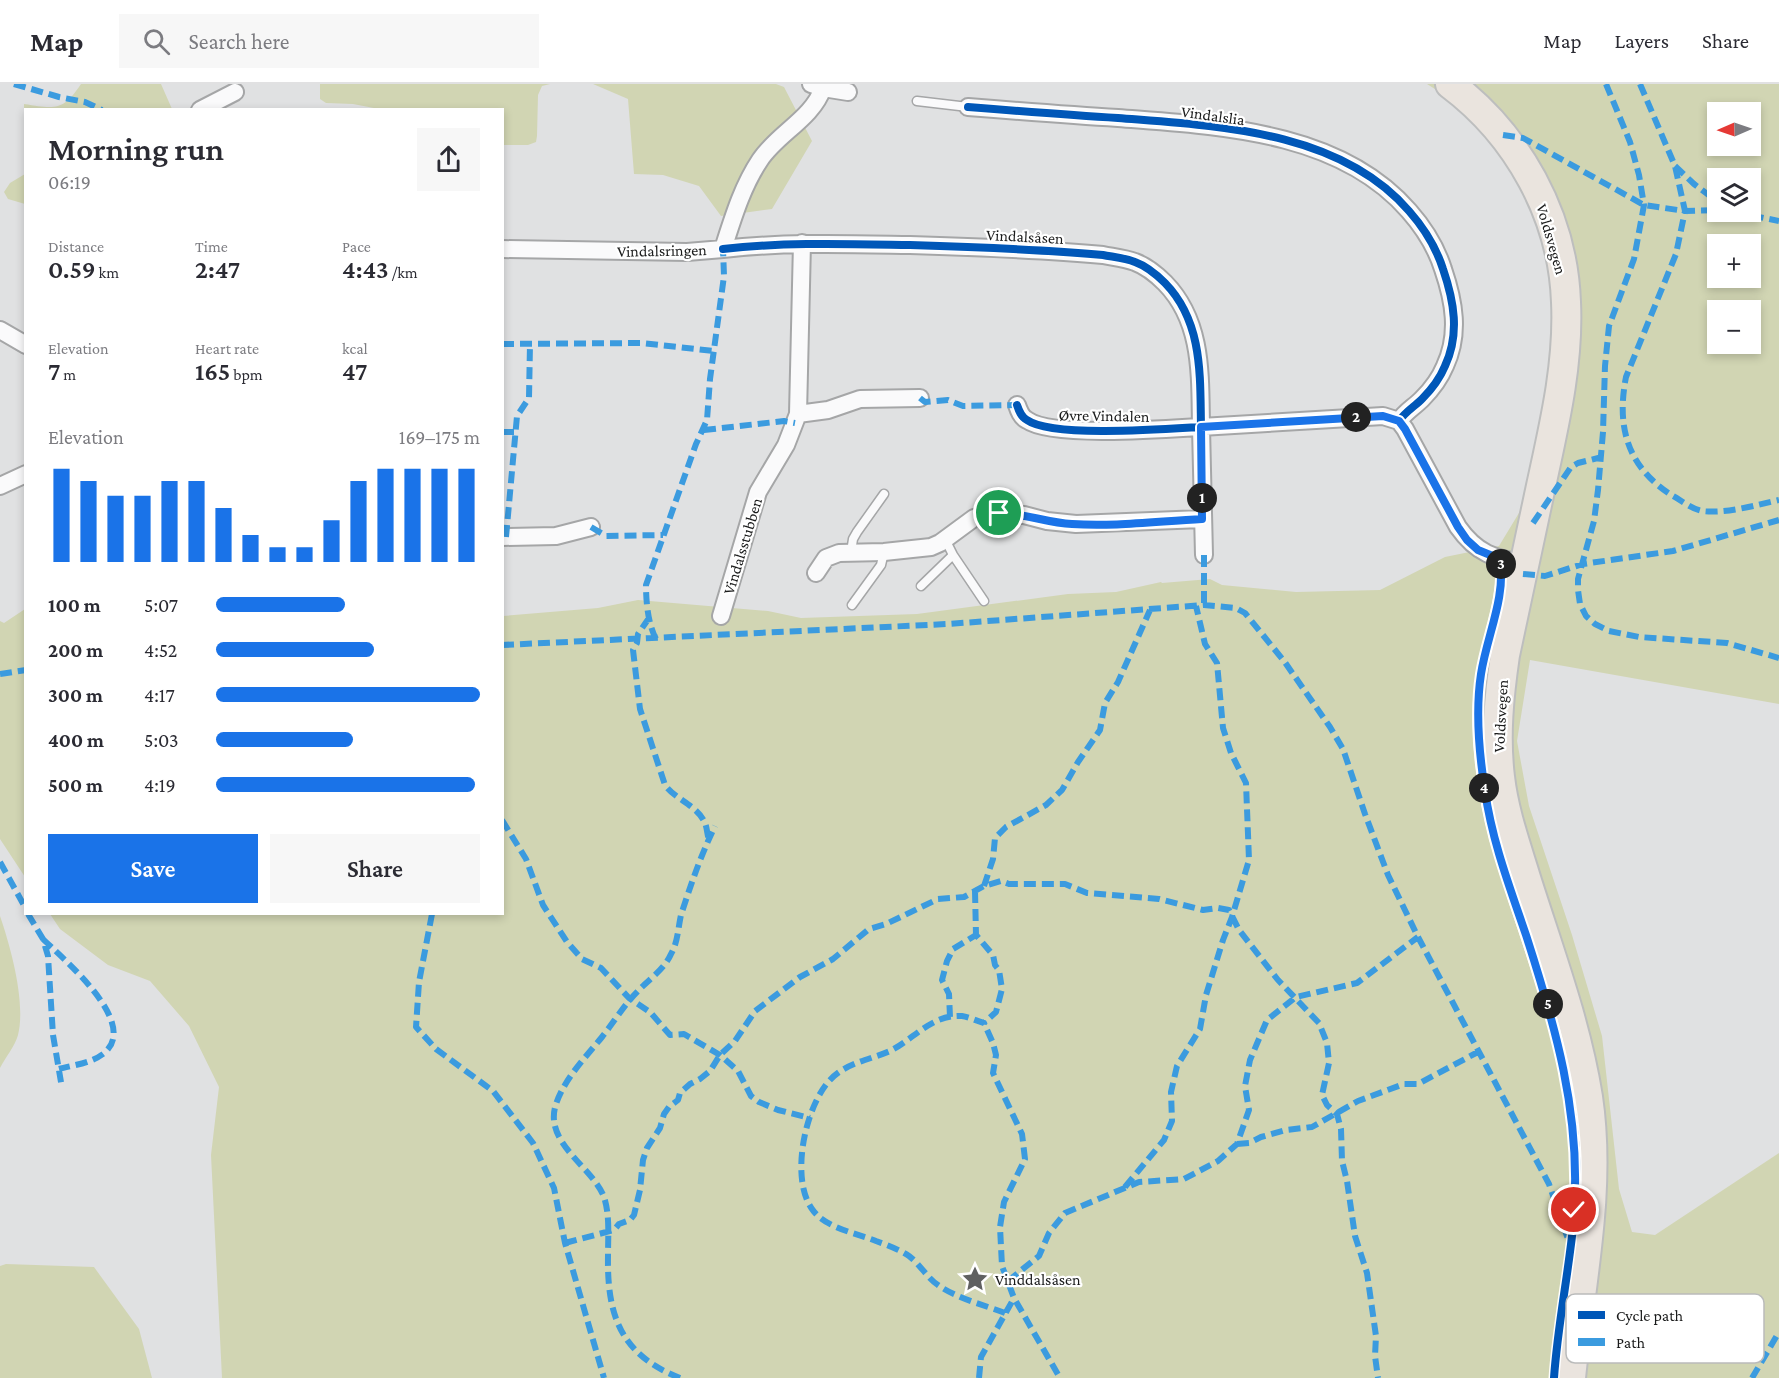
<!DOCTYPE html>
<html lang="en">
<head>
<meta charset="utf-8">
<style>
	body { margin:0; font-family:"Crimson Pro",serif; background:#f7f7f7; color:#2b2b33; height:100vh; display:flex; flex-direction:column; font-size:22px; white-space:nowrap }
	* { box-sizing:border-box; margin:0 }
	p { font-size:20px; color:#7c7c81 }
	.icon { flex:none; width:33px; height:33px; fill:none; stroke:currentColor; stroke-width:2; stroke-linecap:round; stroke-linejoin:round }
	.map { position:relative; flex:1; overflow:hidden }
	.drawer { position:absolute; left:24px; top:24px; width:480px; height:807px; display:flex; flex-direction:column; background:#fff; border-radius:0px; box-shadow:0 3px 9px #0003 }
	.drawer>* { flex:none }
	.needle { width:39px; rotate:268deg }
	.controls { position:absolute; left:1707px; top:18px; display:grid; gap:12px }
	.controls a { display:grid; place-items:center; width:54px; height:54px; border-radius:0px; background:#fff; box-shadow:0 3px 9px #0003; font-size:30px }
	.pin { position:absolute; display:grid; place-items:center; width:51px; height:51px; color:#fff; margin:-26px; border:3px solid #fff; border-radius:50%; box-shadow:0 2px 6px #0007 }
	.km { position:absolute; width:30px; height:30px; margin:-15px; border-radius:50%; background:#222; color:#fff; font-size:16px; line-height:30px; text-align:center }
	.round { display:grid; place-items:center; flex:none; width:63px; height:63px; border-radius:0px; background:#f7f7f7 }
	.head { display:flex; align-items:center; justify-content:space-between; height:102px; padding:0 24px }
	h1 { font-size:33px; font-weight:600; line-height:45px }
	.stats { display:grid; grid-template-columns:repeat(3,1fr); gap:9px; height:102px; padding:6px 24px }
	.stats div { display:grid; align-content:center }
	.stats b { font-size:26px; font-weight:600 }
	.stats small { font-size:16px; font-weight:400 }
	.stats p { font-size:16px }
	.chart { height:168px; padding:12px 24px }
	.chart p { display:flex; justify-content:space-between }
	.chart svg { width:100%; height:108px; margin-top:6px; stroke:#1a73e8; stroke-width:6 }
	.button { display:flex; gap:12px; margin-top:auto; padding:12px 24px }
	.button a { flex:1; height:69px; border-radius:0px; background:#1a73e8; color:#fff; font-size:24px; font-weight:600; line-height:69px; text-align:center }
	.button a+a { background:#f7f7f7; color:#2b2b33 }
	ul { padding:0 24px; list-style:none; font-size:20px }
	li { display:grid; grid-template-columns:96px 72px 1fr; align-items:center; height:45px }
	li i { height:15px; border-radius:8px; background:#1a73e8 }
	header { display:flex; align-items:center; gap:36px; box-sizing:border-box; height:84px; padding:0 30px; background:#fff; border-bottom:2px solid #e1e1e2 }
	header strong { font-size:28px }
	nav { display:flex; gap:33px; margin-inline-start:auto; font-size:21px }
	.search { width:420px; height:54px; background:#f7f7f7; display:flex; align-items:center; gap:15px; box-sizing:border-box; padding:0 21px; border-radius:0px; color:#7c7c81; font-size:22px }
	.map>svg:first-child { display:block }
	.green { fill:#d1d5b3; fill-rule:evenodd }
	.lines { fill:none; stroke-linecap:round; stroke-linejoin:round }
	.service-casing { stroke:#a5a6a7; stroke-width:11 }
	.minor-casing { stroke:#a5a6a7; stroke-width:20 }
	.trunk-casing { stroke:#bdbebe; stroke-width:32 }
	.service { stroke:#fafafb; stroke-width:8 }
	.minor { stroke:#fafafb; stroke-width:16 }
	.trunk { stroke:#eae4de; stroke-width:28 }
	.quiet { stroke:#3b9bdf; stroke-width:6; stroke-dasharray:12 6; stroke-linecap:butt }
	.cycleway-casing { stroke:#fff; stroke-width:11 }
	.cycleway { stroke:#0057b8; stroke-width:8 }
	.route-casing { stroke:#fff; stroke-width:12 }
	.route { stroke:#1a73e8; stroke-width:8 }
	.labels { text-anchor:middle; stroke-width:4.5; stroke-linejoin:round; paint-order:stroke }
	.street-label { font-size:16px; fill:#1a1b1b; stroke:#fff }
	.poi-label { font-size:16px; fill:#1a1b1b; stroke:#fff; text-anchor:start }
	.key { fill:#fff; stroke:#babbbb; stroke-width:1.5 }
	.key-label { font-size:16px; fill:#1a1b1b }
</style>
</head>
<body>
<header>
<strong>Map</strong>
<div class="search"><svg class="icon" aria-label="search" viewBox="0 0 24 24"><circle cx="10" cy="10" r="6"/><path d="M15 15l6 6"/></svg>Search here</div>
<nav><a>Map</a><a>Layers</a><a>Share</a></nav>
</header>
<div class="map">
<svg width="1779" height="1294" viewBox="0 0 1779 1294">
	<rect width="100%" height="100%" fill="#e0e1e2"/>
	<path class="green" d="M 81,0 L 161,0 L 172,25 L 26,26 L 25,27 L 24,25 L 24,20 C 56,25 63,27 81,0 Z
		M 320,0 L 550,0 L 542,2 L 538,11 L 537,52 L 536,58 L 528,61 L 503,61 L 502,26 L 379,25 L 353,20 L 326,19 L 320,15 Z
		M 593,0 L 776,0 L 784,3 L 812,57 L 772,125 L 721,132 L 699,102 L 663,91 L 634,90 L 628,15 Z
		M 1427,0 L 1779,0 L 1779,620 L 1530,576 L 1517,657 L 1529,722 L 1572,851 L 1602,952 L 1619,1105 L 1632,1148 L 1655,1151 L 1779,1069 L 1779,1294 L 222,1294 L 211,1071 L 219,1003 L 189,942 L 150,897 L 108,881 L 60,845 L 50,830 L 502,830 L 503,532 L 598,524 L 638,516 L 768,527 L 801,534 L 917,530 L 1068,510 L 1116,508 L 1161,498 L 1162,499 L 1210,495 L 1222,501 L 1296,508 L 1380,506 L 1445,473 L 1499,462 L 1525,419 L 1545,330 L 1555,253 L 1552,195 L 1541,148 L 1524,104 L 1506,74 L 1449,14 ZM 1718,28 L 1750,28 L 1750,62 L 1718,62 ZM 1718,94 L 1750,94 L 1750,128 L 1718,128 ZM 1718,160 L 1750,160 L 1750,194 L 1718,194 ZM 1718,226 L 1750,226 L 1750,260 L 1718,260 Z
		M 25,90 L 25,120 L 8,115 L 4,108 L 10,99 Z
		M 25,525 L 25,793 L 0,755 L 0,537 L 4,539 Z
		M 0,832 C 11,864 26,919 18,951 C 15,962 5,974 0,984 Z
		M 6,1180 L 94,1183 L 139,1245 L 152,1294 L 0,1294 L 0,1182 Z"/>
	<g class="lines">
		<g class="service-casing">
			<path id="service" d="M 917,17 L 968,23
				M 945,455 L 953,471 L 984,517
				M 851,468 L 853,455 L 857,448 L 884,410
				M 921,502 L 953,471
				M 852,521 L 881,481 L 884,468"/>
		</g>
		<g class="minor-casing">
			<path id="minor" d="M 823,4 L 848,8
				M 968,23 C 1018,27 1068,31 1118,34 C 1217,42 1339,46 1409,127 C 1424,144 1436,163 1443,185 C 1454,217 1460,250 1445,282 C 1440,294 1431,306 1422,315 C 1414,323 1405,328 1399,337
				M 200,26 L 235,8
				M 502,165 L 687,168 L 723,165 C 733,134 742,103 760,76 C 778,49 812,35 823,4 L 811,0
				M 723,165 C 785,158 847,160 910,161 C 975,163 1039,165 1103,171 C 1113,173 1125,174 1135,178 C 1146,182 1156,190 1165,199 C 1203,238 1200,291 1201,343 C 1167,345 1052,354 1027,336 C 1021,333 1019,327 1017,321
				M 0,246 L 26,261
				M 798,330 L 828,326 L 860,315 L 920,314
				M 0,402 L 26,390
				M 502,453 L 556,452 L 591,443
				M 1204,471 L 1201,343 L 1383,332 L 1399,337 L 1405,345 L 1458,443 C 1477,470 1494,474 1525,480
				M 816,489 L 826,474 L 839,469 L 884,468 L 931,463 L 940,459 L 974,434 L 991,430 L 1024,431 L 1047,437 L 1076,440 L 1202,435
				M 721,532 L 758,408 L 786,361 L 798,330 L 802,159"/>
		</g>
		<g class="trunk-casing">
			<path id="trunk" d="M 1450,0 C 1518,51 1563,132 1566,218 C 1569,280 1554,342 1541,402 C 1529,458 1517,515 1505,571 C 1499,612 1495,652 1500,693 C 1504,728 1516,761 1526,794 C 1549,867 1576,938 1588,1013 C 1602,1107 1580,1201 1571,1294"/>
		</g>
		<use href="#service" class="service"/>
		<use href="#minor" class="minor"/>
		<use href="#trunk" class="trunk"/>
		<path class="quiet" d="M 14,0 L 59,13 L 85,18 L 102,26
			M 1606,0 L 1630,58 L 1639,91 L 1644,121 L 1634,175 L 1609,242 L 1605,282 L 1603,348 L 1598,406 L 1594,437 L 1578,495 L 1578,506 L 1580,520 L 1586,532 L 1595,540 L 1609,547 L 1639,553 L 1727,559 L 1779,574
			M 1640,0 L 1675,82 L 1685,127 L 1676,170 L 1626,293 C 1616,344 1628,384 1673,412 C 1682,417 1692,425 1702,427 C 1725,430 1757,421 1779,416
			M 1503,51 L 1523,54 L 1644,121 L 1685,127 L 1718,126
			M 1675,82 L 1694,100 L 1718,118
			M 1734,128 L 1779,137
			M 502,260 L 642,259 L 714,267
			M 920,314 L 925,318 L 948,316 L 963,322 L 1017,321
			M 704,346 L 784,337 L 795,339
			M 502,348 L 516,348
			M 1533,439 L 1571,383 L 1578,379 L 1602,373
			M 591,443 L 606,452 L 663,451
			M 506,453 L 517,332 L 529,314 L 530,260
			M 1204,471 L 1204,521
			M 1523,490 L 1545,492 L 1583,480 L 1673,467 L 1779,436
			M 649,534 L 638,550 L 637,559 L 633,566 L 640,625 L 665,701 C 675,715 696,721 704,737 C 707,742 707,750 709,756
			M 656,555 C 648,540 646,518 646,501 L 696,360 L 707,336 L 710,295 L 724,192 L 723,165
			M 502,561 L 948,540 L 1204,521 L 1236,524 L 1245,529 L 1284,577 L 1330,643 L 1343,665 L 1365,730 L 1388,791 L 1418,853 L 1549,1100 L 1568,1155
			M 0,590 L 26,586
			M 502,736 L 526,775 L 543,821 L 567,858 L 582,875 L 601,884 L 629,914 L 650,928 L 670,951 L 684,950 L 720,971 L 738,987 L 751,1012 L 759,1018 L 778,1026 L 810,1034
			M 0,778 L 26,825
			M 984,802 L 993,775 L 995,754 L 1006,743 L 1046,721 L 1062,706 L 1078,678 L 1100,646 L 1105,619 L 1118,598 L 1150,526
			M 975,807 L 976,851 L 993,871 L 995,881 L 999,886 L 1002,905 L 996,928 L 984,939
			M 28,830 L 43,855 L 48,872 L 53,951 L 62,1004
			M 432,830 L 419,898 L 416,943 L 436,965 L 493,1007 L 533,1059 L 554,1104 L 565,1159 L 604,1294
			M 43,855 C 63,875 142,940 103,970 C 91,979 74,981 59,985
			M 950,933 L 949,910 L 942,896 L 947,877 L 953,865 L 976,851
			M 1237,1060 L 1249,1059 L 1261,1053 L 1286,1046 L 1312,1043 L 1358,1017 L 1404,1000 L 1418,1000 L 1478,968
			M 1125,1103 L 1164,1056 L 1172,1037 L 1171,1008 L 1177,982 L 1200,945 L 1206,911 L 1223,856 L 1232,833 L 1249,776 L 1246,699 L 1231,669 L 1223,644 L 1217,579 L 1205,560 L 1196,522
			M 565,1159 L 614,1146 L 619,1140 L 630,1136 L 634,1131 L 640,1106 L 643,1076 L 647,1064 L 660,1044 L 664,1030 L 669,1023 L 678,1016 L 680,1009 L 690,1000 L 700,995 L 710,987 L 720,971 L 735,957 L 755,927 L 800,893 L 833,875 L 869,845 L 886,840 L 938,815 L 964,813 L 984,802 L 1001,797 L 1009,800 L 1065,800 L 1087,809 L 1159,815 L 1203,826 L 1218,824 L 1229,826 L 1239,846 L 1278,896 L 1319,939 L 1327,959 L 1329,979 L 1322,1011 L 1327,1021 L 1337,1030 L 1341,1045 L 1342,1077 L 1347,1097 L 1355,1152 L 1367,1189 L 1376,1252 L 1375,1272 L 1378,1294
			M 1008,1197 L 1039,1172 L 1049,1149 L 1065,1129 L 1139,1098 L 1184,1095 L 1218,1077 L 1237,1060 L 1249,1026 L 1245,1002 L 1250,976 L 1267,936 L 1296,913 L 1357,899 L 1418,853
			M 1005,1229 C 984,1221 956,1214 938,1201 C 927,1194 920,1180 909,1172 C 900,1166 887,1161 876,1157 C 856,1149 825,1144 812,1125 C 790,1094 805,1024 829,997 C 845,979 869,976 890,967 C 914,955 932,930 962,932 C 969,933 977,937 984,939 L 993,959 L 996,971 L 993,989 L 1022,1050 L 1025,1075 L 1004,1118 L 1000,1143 L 1002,1182 L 1014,1214 L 1060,1294
			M 680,1294 C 621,1271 607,1232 608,1172 C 608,1153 610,1131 604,1113 C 592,1082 543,1059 556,1020 C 565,994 585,974 602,953 C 614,938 624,921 638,907 C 649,895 664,886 671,870 C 678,858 678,844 681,831 C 691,800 701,771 715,742
			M 979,1294 L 981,1273 L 1014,1214
			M 1752,1294 L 1779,1248"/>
		<g class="cycleway-casing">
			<path id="cycleway" d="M 968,23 C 1018,27 1068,31 1118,34 C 1217,42 1339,46 1409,127 C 1424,144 1436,163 1443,185 C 1454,217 1460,250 1445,282 C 1440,294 1431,306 1422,315 C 1414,323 1405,328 1399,337
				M 723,165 C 785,158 847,160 910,161 C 975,163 1039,165 1103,171 C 1113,173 1125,174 1135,178 C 1146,182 1156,190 1165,199 C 1203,238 1200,291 1201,343 C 1167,345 1052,354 1027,336 C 1021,333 1019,327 1017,321
				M 1500,475 C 1505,513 1488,550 1482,587 C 1472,642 1481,702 1495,756 C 1525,860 1571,962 1576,1072 C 1579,1146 1559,1220 1554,1294"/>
		</g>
		<use href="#cycleway" class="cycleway"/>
	</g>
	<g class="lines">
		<g class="route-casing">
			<path id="route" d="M 999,429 C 1024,429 1047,439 1072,440 C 1113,443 1160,437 1202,435 L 1201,343 L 1383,332 L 1399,337 L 1405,345 L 1458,443 L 1467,456 L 1478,466 L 1500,475 C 1506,514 1487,551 1481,590 C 1475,629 1479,669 1485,707 C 1492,757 1510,804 1526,851 C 1555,941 1581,1030 1574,1126"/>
		</g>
		<use href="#route" class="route"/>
	</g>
	<defs>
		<g id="sight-bare" transform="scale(2.07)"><path d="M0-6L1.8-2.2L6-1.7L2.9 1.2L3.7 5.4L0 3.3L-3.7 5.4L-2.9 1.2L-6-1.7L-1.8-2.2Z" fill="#5f6061" stroke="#fff" stroke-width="2.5" paint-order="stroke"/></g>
	</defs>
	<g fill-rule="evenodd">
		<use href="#sight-bare" x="975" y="1195"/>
	</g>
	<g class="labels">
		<g class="street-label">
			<text transform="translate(1213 31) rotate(8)" y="6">Vindalslia</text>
			<text transform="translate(1025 152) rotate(3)" y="6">Vindalsåsen</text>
			<text transform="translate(1552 155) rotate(74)" y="6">Voldsvegen</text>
			<text transform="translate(662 166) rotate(-1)" y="6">Vindalsringen</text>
			<text transform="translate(1104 331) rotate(1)" y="6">Øvre Vindalen</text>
			<text transform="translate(742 462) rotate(-73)" y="6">Vindalsstubben</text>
			<text transform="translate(1500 632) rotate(-87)" y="6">Voldsvegen</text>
		</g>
		<g class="poi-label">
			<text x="995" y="1201">Vinddalsåsen</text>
		</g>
	</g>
	<rect x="1566" y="1210" width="198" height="69" rx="9" class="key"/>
	<rect x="1578" y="1227" width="27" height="8" fill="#0057b8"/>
	<rect x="1578" y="1254" width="27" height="8" fill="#3b9bdf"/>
	<g class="key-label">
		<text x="1616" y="1237">Cycle path</text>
		<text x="1616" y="1264">Path</text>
	</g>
</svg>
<div class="controls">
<a><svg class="needle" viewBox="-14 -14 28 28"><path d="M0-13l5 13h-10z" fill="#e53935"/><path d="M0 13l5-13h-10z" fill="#7c7c81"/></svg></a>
<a><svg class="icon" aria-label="layers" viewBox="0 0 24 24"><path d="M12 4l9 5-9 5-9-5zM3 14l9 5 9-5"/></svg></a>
<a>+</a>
<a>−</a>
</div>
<div class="pin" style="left:999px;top:429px;background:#1e9e55"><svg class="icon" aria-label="arrive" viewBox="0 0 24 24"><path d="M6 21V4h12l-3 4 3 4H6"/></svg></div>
<div class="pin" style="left:1574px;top:1126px;background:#d93025"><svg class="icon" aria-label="check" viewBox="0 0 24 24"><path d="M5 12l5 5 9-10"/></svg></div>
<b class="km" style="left:1202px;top:414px">1</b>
<b class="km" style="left:1356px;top:333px">2</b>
<b class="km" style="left:1501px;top:480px">3</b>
<b class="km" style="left:1484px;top:704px">4</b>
<b class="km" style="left:1548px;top:920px">5</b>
<section class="drawer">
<div class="head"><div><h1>Morning run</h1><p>06:19</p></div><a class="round"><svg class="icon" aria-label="share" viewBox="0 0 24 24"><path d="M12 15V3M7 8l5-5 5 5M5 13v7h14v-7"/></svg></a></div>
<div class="stats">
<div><p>Distance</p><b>0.59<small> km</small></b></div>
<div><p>Time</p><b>2:47</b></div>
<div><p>Pace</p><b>4:43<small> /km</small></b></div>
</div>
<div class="stats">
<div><p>Elevation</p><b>7<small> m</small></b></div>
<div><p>Heart rate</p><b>165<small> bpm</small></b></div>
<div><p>kcal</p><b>47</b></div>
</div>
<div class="chart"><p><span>Elevation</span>169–175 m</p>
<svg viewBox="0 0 160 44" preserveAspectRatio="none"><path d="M5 44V6M15 44V11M25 44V17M35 44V17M45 44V11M55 44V11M65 44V22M75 44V33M85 44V38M95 44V38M105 44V27M115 44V11M125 44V6M135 44V6M145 44V6M155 44V6"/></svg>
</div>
<ul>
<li><b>100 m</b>5:07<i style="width:49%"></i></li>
<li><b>200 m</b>4:52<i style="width:60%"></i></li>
<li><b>300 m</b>4:17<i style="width:100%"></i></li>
<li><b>400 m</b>5:03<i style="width:52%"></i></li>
<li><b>500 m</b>4:19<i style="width:98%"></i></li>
</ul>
<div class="button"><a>Save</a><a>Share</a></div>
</section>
</div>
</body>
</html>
